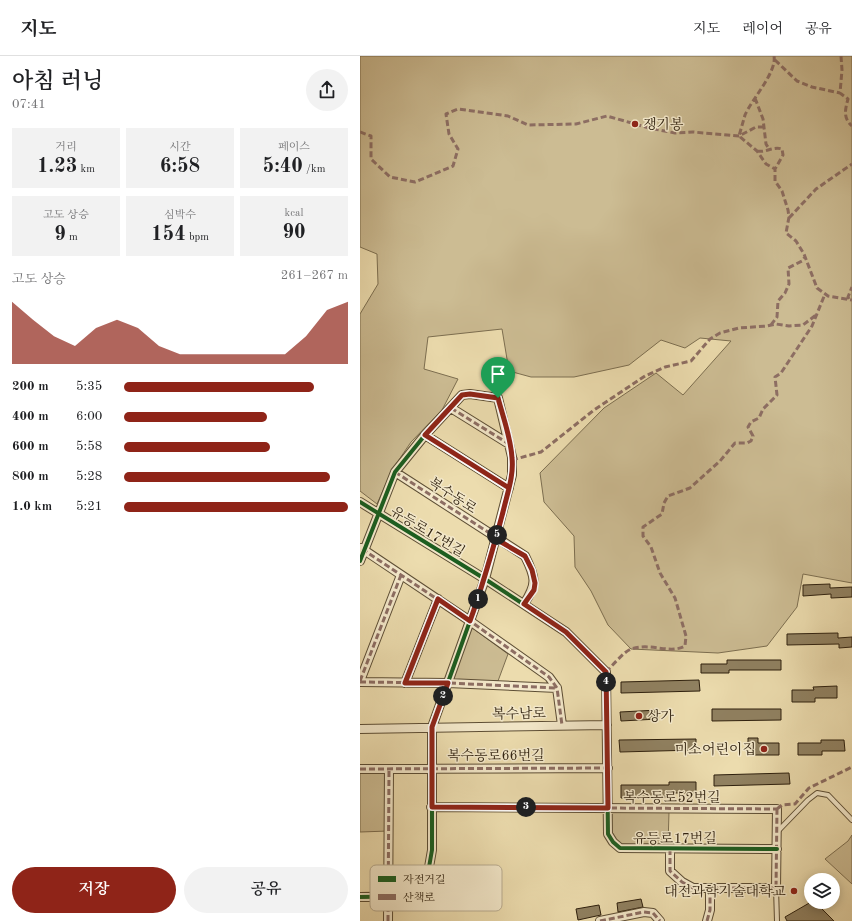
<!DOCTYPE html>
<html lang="ko">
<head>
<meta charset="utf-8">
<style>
	body { margin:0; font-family:"Old Standard TT","Noto Serif KR",serif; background:#f2f2f2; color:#202124; height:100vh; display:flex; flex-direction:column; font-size:15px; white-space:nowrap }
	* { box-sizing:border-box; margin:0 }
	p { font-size:13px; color:#757577 }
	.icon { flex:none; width:22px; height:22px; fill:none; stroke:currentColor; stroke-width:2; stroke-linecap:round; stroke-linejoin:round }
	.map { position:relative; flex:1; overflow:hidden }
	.details { display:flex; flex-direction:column; background:#fff; width:360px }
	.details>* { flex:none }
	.tools { position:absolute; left:444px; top:817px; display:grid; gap:8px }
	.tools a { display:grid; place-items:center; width:36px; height:36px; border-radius:50%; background:#fff; box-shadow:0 2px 10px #0003; font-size:20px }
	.pin { position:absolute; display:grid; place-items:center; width:34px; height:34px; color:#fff; margin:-41px -17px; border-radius:50% 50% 50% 0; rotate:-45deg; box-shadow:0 0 4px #0007 }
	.pin .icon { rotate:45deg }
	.km { position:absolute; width:20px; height:20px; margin:-10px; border-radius:50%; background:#222; color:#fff; font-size:11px; line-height:20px; text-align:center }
	.round { display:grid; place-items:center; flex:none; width:42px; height:42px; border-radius:21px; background:#f2f2f2 }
	.overview { display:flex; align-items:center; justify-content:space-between; height:68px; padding:0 12px }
	h1 { font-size:22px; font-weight:600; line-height:30px }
	.figures { display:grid; grid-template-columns:repeat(3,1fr); gap:6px; height:68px; padding:4px 12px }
	.figures div { display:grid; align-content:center; border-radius:0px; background:#f2f2f2; text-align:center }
	.figures b { font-size:20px; font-weight:600 }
	.figures small { font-size:11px; font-weight:400 }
	.figures p { font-size:11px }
	.chart { height:112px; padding:8px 12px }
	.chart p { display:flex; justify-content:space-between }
	.chart svg { width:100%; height:72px; margin-top:4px; fill:#8f2418; opacity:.7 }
	.action { display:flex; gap:8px; margin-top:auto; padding:8px 12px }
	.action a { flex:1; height:46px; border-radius:24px; background:#8f2418; color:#fff; font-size:16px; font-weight:600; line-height:46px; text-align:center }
	.action a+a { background:#f2f2f2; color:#202124 }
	ul { padding:0 12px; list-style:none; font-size:13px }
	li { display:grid; grid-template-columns:64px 48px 1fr; align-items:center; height:30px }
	li i { height:10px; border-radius:5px; background:#8f2418 }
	header { display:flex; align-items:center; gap:24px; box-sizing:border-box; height:56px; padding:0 20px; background:#fff; border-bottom:1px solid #e0e0e0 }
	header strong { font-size:19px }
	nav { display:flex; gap:22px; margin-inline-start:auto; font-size:14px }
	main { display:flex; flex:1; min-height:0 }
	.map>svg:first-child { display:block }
	.green { fill:#ccbc93; stroke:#7c6e50 }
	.building { fill:#908161; stroke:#2d1f0d }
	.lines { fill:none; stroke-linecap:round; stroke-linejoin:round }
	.lane-casing { stroke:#5d4e35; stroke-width:6 }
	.street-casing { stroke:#5d4e35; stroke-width:10 }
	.lane { stroke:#f3e8ca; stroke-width:4 }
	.street { stroke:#f3e8ca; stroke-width:8 }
	.quiet { stroke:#8d6e63; stroke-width:3; stroke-dasharray:6 3; stroke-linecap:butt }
	.cycleway-casing { stroke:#f3e8ca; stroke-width:6 }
	.cycleway { stroke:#1b5e20; stroke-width:4 }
	.route-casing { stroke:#fff; stroke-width:8 }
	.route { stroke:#8f2418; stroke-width:5 }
	.poi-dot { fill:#8f2418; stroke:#f3e8ca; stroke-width:1.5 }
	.labels { text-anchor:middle; stroke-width:3; stroke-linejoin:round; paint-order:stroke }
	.poi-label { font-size:14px; fill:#2d1f0d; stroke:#f3e8ca; text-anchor:start }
	.street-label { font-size:14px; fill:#2d1f0d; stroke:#f3e8ca }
	.key { fill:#f3e8ca; stroke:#b8ac91; stroke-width:1 }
	.key-label { font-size:11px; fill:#2d1f0d }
</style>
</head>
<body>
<header>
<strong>지도</strong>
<nav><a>지도</a><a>레이어</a><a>공유</a></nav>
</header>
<main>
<section class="details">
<div class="overview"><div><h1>아침 러닝</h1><p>07:41</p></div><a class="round"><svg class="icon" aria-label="share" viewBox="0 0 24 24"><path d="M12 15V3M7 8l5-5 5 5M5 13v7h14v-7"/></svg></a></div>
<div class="figures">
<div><p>거리</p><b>1.23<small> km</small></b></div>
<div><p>시간</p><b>6:58</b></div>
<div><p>페이스</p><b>5:40<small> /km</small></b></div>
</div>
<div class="figures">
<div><p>고도 상승</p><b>9<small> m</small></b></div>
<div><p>심박수</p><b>154<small> bpm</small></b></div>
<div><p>kcal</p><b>90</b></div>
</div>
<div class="chart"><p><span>고도 상승</span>261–267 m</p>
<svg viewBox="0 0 160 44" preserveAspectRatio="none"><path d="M0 44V6L10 17L20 27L30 33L40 22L50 17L60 22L70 33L80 38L90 38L100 38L110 38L120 38L130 38L140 27L150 11L160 6V44z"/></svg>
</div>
<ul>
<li><b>200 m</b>5:35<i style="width:85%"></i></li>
<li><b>400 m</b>6:00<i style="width:64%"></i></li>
<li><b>600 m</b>5:58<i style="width:65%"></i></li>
<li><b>800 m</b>5:28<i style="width:92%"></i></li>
<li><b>1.0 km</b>5:21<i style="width:100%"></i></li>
</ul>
<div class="action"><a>저장</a><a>공유</a></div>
</section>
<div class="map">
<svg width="492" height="865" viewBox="0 0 492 865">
	<rect width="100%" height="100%" fill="#ecdcae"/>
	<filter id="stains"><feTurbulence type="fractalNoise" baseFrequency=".005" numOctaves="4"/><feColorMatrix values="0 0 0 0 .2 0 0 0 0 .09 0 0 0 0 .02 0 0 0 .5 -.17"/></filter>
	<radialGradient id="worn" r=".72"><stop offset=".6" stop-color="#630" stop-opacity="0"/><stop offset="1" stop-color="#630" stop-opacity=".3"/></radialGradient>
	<path class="green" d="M 0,0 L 492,0 L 492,527 L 443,518 L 437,551 L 407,590 L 358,597 L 271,593 L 248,569 L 231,535 L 215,511 L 214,480 L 184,446 L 180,417 L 244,352 L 296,317 L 323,339 L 371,285 L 340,282 L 325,292 L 301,284 L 269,309 L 214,321 L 171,321 L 149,315 L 142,273 L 68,281 L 64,313 L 98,323 L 82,354 L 51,386 L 32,414 L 17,448 L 0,435 L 0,258 L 18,228 L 17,198 L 0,191 Z
		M 111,571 L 148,598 L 138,625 L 89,624 Z
		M 0,717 L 29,717 L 29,775 L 0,776 Z
		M 250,755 L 309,756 L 308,790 L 260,788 L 251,777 Z
		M 492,779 L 492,828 L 465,803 L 488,785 Z"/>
	<path class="building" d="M 470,528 L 470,532 L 492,531 L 492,541 L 471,542 L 471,538 L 443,540 L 443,529 Z
		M 478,577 L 478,582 L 492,581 L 492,591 L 479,592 L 479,588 L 427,589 L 427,578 Z
		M 367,604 L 421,604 L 421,614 L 369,614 L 369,617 L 341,617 L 341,608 L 367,608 Z
		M 339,624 L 340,635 L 261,637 L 261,626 Z
		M 477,630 L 477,642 L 455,642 L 455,646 L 432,646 L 432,634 L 454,634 L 453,631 Z
		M 352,653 L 421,653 L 421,664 L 352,665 Z
		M 298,654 L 298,663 L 261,665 L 260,656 Z
		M 388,682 L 398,682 L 398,687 L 419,687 L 419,699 L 388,699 Z
		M 336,683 L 336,694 L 260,696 L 259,684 Z
		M 461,684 L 484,684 L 485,695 L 462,695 L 462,699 L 438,699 L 438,687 L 461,687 Z
		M 429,717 L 430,728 L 354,730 L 354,719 Z
		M 309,726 L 336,726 L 336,737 L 311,737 L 311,741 L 261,742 L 261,729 L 309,729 Z
		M 281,843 L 283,851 L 258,856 L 257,847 Z
		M 451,846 L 455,846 L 474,865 L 427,865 L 425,861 Z
		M 239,849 L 241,859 L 218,864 L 216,853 Z"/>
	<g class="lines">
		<g class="lane-casing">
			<path id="lane" d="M 418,775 L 448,744 L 457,737 L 468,739 L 492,764
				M 416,832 L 417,865"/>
		</g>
		<g class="street-casing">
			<path id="street" d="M 91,352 L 149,388
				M 65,379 L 149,432
				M 35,416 L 165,500 C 176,522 177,528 164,548
				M 0,446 L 125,523 L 206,576 L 246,616 L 248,778 L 253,786 L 260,792 L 417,793
				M 1,492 L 110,565 L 189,621 L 197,632 L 202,669
				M 0,505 L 35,416 L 65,379 L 102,339 L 110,338 L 138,342 L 152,401 L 152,419 L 125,523 L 72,671 L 72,794 L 65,834 L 61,840 L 0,841
				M 0,625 L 41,519
				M 0,626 L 88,627 L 197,632
				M 45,627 L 78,543
				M 0,673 L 247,669
				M 0,713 L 248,712
				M 71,751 L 417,753 L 416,832 L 333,832 L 322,826 L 310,815 L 310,793
				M 28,865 L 29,713
				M 240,865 L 284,856 L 293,857 L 300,865
				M 347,865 L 350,854 L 350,832"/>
		</g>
		<use href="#lane" class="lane"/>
		<use href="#street" class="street"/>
		<path class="quiet" d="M 414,0 C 417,16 392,43 385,59 C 383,66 381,73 379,80 L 397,95 L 406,108 L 415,113 L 415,125 L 422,135 L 428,154 L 429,161 L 426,177 L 436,185 L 444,198 L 457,232 L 468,240 L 492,244
			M 481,0 L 482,14 L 480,37 L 488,43 C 485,54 483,62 492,70
			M 415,4 L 437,25 L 452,31 L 480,37
			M 395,42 L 403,63 L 406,88 L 409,93
			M 0,76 L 11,80 L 11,103 L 30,121 L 55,126 L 93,110 L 98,93 L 89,78 L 86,58 L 98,53 L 148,60 L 168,69 L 216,68 L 247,60 L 289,72 L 315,77 L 333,76 L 379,80 L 396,71 L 403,71
			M 397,95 C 406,97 413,90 422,93 L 423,99 L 415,113
			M 429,162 L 456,133 L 492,108
			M 489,243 L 488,241 L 492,231
			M 411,269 L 417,261 L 418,245 L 425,237 L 429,228 L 428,212 L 442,205 L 445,201
			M 91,352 L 149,388
			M 65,379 L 149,432
			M 152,404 L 181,396 L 234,354 L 285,320 L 305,311 L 331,305 L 350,283 L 360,277 L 379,272 L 407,270 L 416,268 L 429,270 L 443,269 L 456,259
			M 35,416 L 165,500 C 176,522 177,528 164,548
			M 2,493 L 110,565 L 189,621 L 197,632 L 202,669
			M 246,616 C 251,611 263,597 269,594 C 289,585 309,599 325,590 L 326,580 L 315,542 L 300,517 L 291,491 L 283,480 L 283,471 L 302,458 L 304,447 L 308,440 L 330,432 L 360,405 L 375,387 L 387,387 L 391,385 L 393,380 L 388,371 L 391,366 L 399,362 L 403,353 L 417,339 L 415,321 L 421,317 L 452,270 L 465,238
			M 0,625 L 41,519
			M 0,626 L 88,627 L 197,632
			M 45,627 L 78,543
			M 0,713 L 248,712
			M 71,751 L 417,753
			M 417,753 L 422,749 L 435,748 L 449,732 L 492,711
			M 310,793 L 310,815 L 322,826 L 333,832 L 416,832 L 417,753
			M 28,865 L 29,713
			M 240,865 L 284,856 L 293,857 L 300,865
			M 347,865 L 350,854 L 350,832"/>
		<g class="cycleway-casing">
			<path id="cycleway" d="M 0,446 L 125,523 L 206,576 L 246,616 L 248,778 L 253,786 L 260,792 L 417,793
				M 0,505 L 35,416 L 65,379 L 102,339 L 110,338 L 138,342 L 152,401 L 152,419 L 125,523 L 72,671 L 72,794 L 65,834 L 61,840 L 0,841"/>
		</g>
		<use href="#cycleway" class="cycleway"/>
	</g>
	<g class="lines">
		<g class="route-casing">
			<path id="route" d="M 138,342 C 143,361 151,382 152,402 C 154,420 147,438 143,456 C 133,493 123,529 110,565 L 78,543 L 45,627 L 88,627 L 72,671 L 72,751 L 248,752 L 246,616 L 206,576 L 164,548 L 174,534 L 175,527 L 172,514 L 165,500 L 136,483 L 149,432 L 65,379 L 102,339 L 110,338 L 138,342"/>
		</g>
		<use href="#route" class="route"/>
	</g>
	<g class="poi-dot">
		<circle cx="275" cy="68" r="4"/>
		<circle cx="279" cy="660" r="4"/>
		<circle cx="404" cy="693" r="4"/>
		<circle cx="434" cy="835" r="4"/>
	</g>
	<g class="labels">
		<g class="poi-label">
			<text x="283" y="73">쟁기봉</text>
			<text x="287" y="665">상가</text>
			<text x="396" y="698" text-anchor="end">미소어린이집</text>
			<text x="426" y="840" text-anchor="end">대전과학기술대학교</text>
		</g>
		<g class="street-label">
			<text transform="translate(93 439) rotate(33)" y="5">복수동로</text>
			<text transform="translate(68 475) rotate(31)" y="5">유등로17번길</text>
			<text transform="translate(159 657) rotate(-1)" y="5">복수남로</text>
			<text x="136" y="704">복수동로66번길</text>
			<text x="312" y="746">복수동로52번길</text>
			<text x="315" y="787">유등로17번길</text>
		</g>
	</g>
	<rect x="10" y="809" width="132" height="46" rx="6" class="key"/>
	<rect x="18" y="820" width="18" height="6" fill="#1b5e20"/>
	<rect x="18" y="838" width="18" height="6" fill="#8d6e63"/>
	<g class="key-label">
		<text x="43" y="827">자전거길</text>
		<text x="43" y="845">산책로</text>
	</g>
	<rect width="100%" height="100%" filter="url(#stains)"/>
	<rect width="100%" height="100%" fill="url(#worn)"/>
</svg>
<div class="tools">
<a><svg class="icon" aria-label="layers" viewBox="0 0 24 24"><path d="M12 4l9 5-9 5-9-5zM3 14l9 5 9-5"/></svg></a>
</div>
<div class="pin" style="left:138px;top:342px;background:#1e9e55"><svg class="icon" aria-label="arrive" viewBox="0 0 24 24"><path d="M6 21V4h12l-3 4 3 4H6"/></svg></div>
<b class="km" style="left:118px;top:543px">1</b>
<b class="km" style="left:83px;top:640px">2</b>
<b class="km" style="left:166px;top:751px">3</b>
<b class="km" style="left:246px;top:626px">4</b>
<b class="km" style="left:137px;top:479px">5</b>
</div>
</main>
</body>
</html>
